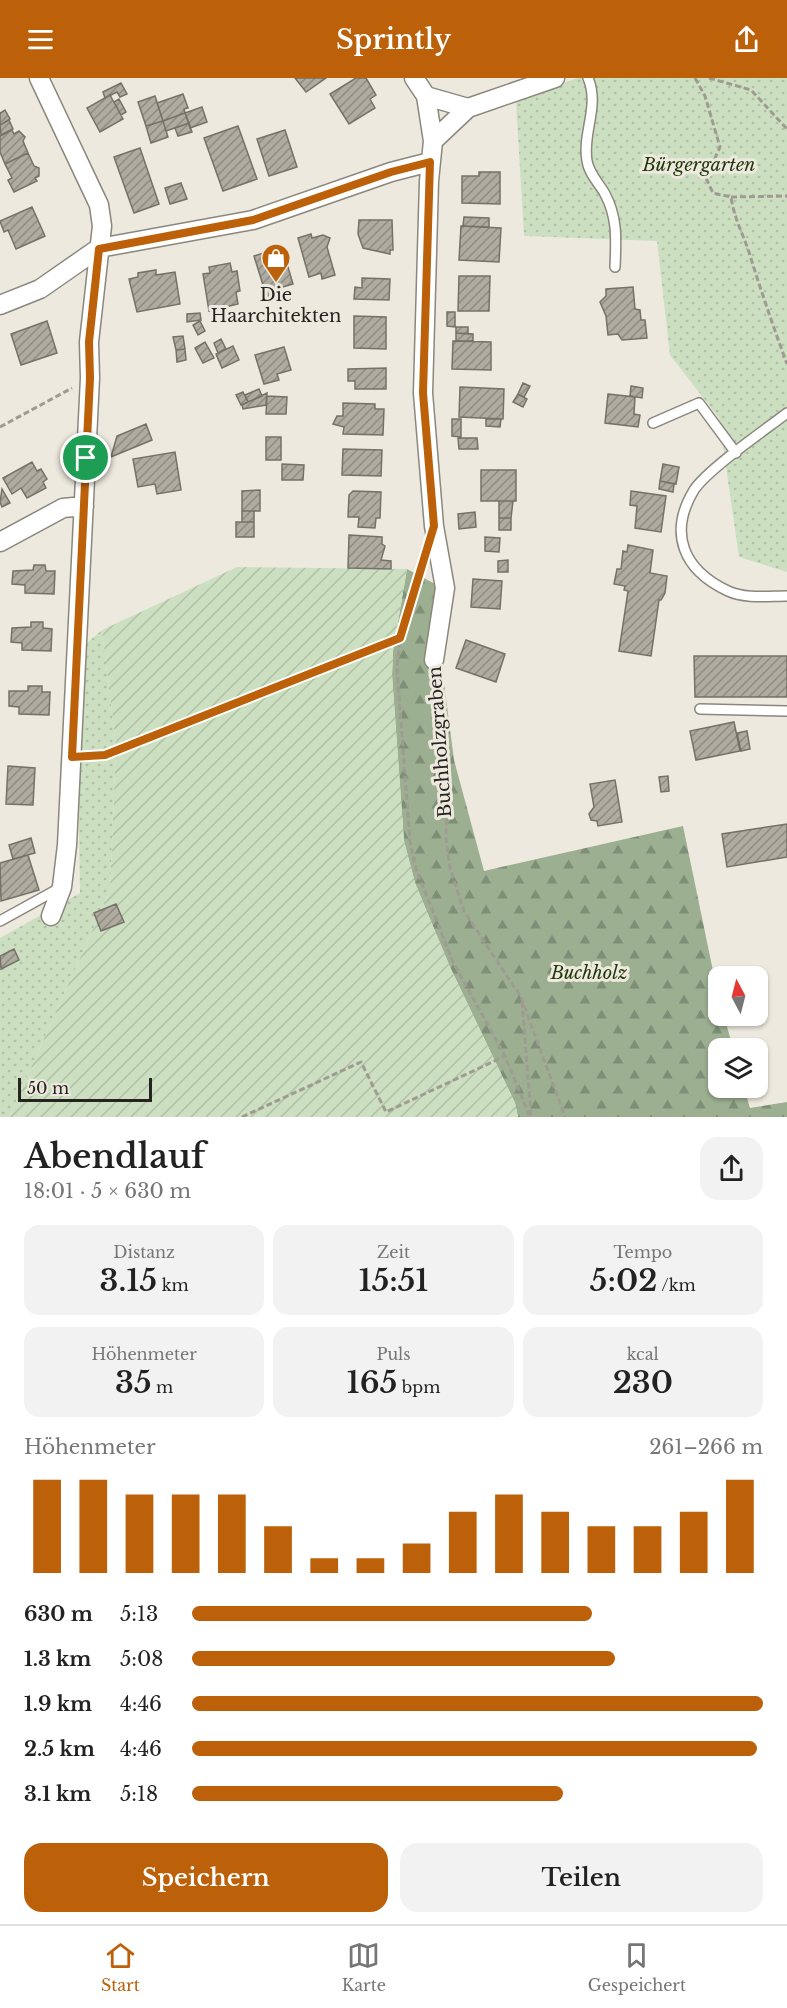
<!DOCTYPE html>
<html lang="de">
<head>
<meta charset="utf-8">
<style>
	body { margin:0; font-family:"Libre Baskerville",serif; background:#f2f2f2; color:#222; height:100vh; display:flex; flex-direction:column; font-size:22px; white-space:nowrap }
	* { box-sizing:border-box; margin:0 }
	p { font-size:20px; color:#767676 }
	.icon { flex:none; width:33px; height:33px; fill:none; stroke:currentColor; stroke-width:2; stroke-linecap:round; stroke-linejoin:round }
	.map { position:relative; height:1039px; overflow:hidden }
	.sheet { display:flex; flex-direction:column; background:#fff; flex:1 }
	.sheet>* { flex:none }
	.needle { width:39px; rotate:353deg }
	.tools { position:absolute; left:708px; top:888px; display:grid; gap:12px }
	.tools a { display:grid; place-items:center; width:60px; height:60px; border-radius:12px; background:#fff; box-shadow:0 2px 4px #0004; font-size:30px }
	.scale { position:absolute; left:18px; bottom:15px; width:134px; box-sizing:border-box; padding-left:6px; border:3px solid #262420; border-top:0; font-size:16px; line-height:21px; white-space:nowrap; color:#262420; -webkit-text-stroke:4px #eee9de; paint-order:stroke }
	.pin { position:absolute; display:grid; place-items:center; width:51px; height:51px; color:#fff; margin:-26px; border:3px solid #fff; border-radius:50%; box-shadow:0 2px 6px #0007 }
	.round { display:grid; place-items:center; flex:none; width:63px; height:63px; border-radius:18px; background:#f2f2f2 }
	.head { display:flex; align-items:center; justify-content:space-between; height:102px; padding:0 24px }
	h1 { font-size:33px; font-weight:600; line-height:45px }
	.figures { display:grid; grid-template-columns:repeat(3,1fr); gap:9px; height:102px; padding:6px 24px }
	.figures div { display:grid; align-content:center; border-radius:15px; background:#f2f2f2; text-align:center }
	.figures b { font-size:30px; font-weight:600 }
	.figures small { font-size:16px; font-weight:400 }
	.figures p { font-size:16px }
	.chart { height:168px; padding:12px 24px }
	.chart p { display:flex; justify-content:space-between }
	.chart svg { width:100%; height:108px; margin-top:6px; stroke:#bc6109; stroke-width:6 }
	.button { display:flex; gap:12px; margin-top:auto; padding:12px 24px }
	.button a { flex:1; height:69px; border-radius:18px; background:#bc6109; color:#fff; font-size:24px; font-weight:600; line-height:69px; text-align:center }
	.button a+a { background:#f2f2f2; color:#222 }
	ul { padding:0 24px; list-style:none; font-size:20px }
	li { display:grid; grid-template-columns:96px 72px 1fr; align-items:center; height:45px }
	li i { height:15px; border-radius:8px; background:#bc6109 }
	header { display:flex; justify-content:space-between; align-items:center; height:78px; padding:0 24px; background:#bc6109; color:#fff; font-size:27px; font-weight:600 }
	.dock { display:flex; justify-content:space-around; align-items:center; height:84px; border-top:2px solid #e0e0e0; background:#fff; font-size:16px; color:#767676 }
	.dock a { display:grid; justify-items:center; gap:3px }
	.dock .active { color:#bc6109 }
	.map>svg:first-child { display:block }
	.grass { fill:url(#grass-dots) }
	.forest { fill:url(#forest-firs) }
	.garden { fill:url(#garden-furrows) }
	.building { fill:url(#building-hatch); stroke:#757167; stroke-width:1.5 }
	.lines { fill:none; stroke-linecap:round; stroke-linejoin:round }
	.service-casing { stroke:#8b877d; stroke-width:12 }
	.minor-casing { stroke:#8b877d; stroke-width:21 }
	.path { stroke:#9f9b93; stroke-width:3; stroke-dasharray:6 3; stroke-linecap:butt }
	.service { stroke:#fff; stroke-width:9 }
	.minor { stroke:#fff; stroke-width:18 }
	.route-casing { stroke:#fff; stroke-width:12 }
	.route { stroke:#bc6109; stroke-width:8 }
	.labels { text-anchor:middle; stroke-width:6; stroke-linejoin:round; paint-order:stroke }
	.park-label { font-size:18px; font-style:italic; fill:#1d3709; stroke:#eee9de }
	.poi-label { font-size:18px; fill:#262420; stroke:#eee9de }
	.street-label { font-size:18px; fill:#262420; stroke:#eee9de }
</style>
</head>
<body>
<header><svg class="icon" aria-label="menu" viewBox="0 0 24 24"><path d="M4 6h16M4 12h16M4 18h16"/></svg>Sprintly<svg class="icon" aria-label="share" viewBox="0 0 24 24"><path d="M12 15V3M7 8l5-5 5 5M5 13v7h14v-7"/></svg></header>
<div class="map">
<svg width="787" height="1039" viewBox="0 0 787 1039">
	<defs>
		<pattern id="grass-dots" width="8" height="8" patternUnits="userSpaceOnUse" patternTransform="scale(1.5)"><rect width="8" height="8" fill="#cce0c1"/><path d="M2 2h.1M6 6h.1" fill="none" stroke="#afc0a6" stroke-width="1.8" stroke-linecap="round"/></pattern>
		<pattern id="forest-firs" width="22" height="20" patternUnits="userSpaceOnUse" patternTransform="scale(1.5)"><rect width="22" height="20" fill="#9caf91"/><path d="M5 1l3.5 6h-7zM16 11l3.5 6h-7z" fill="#7f8e76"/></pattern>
		<pattern id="garden-furrows" width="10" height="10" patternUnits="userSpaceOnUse" patternTransform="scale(1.5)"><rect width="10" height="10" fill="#cce0c1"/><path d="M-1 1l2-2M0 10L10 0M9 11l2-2" fill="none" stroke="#afc0a6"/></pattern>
		<pattern id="building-hatch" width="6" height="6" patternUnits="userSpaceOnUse" patternTransform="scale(1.5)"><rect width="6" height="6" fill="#afaba0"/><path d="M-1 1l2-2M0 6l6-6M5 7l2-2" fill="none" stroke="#8e8b82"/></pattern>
	</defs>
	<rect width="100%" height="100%" fill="#eee9de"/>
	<path class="grass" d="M 577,0 L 787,0 L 787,494 L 739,479 L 719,340 L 670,277 L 657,163 L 524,158 L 516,24 Z
		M 102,552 L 116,667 L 110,813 L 9,1039 L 0,1039 L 0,860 L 80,815 L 78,702 L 82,569 Z"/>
	<path class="forest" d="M 407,491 L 439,508 L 444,605 L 454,682 L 484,793 L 683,748 L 718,917 L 718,938 L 724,938 L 733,970 L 718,970 L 718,1010 L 744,1010 L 750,1030 L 787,1024 L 787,1039 L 518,1039 L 515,1025 L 450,889 L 415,805 L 404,763 L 392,597 L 393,573 Z"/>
	<path class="garden" d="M 237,489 L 407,491 L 393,573 L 392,597 L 404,763 L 415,805 L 450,889 L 515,1025 L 518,1039 L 9,1039 L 110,813 L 116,667 L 102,552 Z"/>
	<path class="building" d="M 295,0 L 326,0 L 306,14 Z
		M 356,0 L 366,0 L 376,17 L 370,21 L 375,30 L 349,46 L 330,16 Z
		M 121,5 L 127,16 L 120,19 L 117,14 L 105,20 L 103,14 Z
		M 183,16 L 188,30 L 184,31 L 185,35 L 163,43 L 157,25 Z
		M 110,17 L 123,41 L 100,54 L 87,30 Z
		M 155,18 L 163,43 L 146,48 L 138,24 Z
		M 119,21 L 126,34 L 121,37 L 114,24 Z
		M 202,29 L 207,44 L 190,50 L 185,35 Z
		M 5,32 L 10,41 L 0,47 L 0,35 Z
		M 185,35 L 189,45 L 166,53 L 163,43 Z
		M 9,42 L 13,51 L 1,57 L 0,47 Z
		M 163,43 L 168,59 L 151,65 L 146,48 Z
		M 189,45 L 192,54 L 178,58 L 175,50 Z
		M 238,48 L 257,101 L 223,113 L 204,60 Z
		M 12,52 L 14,56 L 19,53 L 25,59 L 23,63 L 28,75 L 5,86 L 0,74 L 0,58 Z
		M 285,52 L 297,89 L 269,98 L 257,61 Z
		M 140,70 L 159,126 L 134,135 L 114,79 Z
		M 28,75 L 34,88 L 39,90 L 39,98 L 35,100 L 37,103 L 14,114 L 8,102 L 12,100 L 5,86 Z
		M 479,94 L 500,94 L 500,126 L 462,125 L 462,98 L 479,98 Z
		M 181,105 L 187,121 L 170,126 L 165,110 Z
		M 32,129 L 45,158 L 16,171 L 8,152 L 4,154 L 0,143 Z
		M 464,139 L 489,140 L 489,149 L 463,148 Z
		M 359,142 L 392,142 L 393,172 L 390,172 L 390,176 L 363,170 L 358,156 Z
		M 461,148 L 501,150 L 499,184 L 459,182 Z
		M 311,156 L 312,160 L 323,157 L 330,160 L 327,169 L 335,197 L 322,201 L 321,195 L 309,199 L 298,160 Z
		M 282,169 L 293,206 L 279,210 L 281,216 L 267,220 L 254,178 Z
		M 230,185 L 232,194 L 237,193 L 240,213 L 236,214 L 238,226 L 209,233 L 203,196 L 210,195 L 209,189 Z
		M 156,192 L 156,197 L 175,194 L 180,226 L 137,234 L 129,201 L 138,199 L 138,195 Z
		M 459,198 L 490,198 L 489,233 L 458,233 Z
		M 362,200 L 390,201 L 389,222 L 354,221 L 355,209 L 362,210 Z
		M 633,209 L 635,231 L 640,232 L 641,242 L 645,242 L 647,260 L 622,262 L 618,256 L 608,257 L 606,238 L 600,224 L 606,218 L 606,211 Z
		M 447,234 L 455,234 L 455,249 L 447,248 Z
		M 200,235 L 201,242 L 187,244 L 187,236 Z
		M 354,238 L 386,239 L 386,271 L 354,270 Z
		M 47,243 L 57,275 L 21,287 L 11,256 Z
		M 200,243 L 205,253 L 198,257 L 193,247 Z
		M 456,249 L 468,249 L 468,256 L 456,255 Z
		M 456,255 L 473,256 L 473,263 L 456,263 Z
		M 183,258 L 185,271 L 176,272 L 173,259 Z
		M 221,261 L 226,271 L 218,275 L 214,265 Z
		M 453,263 L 491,264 L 491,292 L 452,291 Z
		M 205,264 L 214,280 L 203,285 L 195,270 Z
		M 233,268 L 239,282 L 222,290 L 216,276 Z
		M 284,269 L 291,292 L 277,296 L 279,302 L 264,306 L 255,277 Z
		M 185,271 L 186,282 L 177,284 L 176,272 Z
		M 386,290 L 386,311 L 355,311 L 355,303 L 348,303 L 348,291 Z
		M 523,305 L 530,308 L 524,319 L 518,316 Z
		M 631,308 L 643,310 L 642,320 L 630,318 Z
		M 460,309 L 504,311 L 503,341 L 459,339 Z
		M 259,311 L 262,318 L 248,324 L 245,317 Z
		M 243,314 L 248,324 L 241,327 L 236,317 Z
		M 267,315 L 266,327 L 243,331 L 242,327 Z
		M 518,316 L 527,321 L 523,329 L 513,324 Z
		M 608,316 L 635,319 L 634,336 L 640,337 L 638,349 L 605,345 Z
		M 267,318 L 287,319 L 286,336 L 266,336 Z
		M 343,325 L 375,326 L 375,331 L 384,331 L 383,357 L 343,356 L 344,349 L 333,346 L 337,338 L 343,338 Z
		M 452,341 L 461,341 L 461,359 L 452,358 Z
		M 486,341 L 501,341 L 500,349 L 486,348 Z
		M 146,346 L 152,362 L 111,379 L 117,358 Z
		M 266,359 L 281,359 L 281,382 L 266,382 Z
		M 458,360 L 477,360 L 478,371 L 459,371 Z
		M 343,371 L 382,372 L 381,398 L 342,397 Z
		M 175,374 L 181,412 L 157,416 L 155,406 L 138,409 L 133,381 Z
		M 32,384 L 37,393 L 41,391 L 47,401 L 43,404 L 46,410 L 27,420 L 21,410 L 12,416 L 3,400 Z
		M 282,386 L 304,387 L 303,402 L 282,402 Z
		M 663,386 L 679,389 L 676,406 L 660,403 Z
		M 481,392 L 516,392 L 516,423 L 481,423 Z
		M 660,403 L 674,406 L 673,414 L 659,411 Z
		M 2,411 L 10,425 L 2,429 L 0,424 Z
		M 260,412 L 260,433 L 242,433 L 242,413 Z
		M 353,413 L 381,414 L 380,440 L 376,440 L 375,450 L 358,449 L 359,439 L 348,439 L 349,417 Z
		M 631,413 L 666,418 L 661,454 L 635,450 L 637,428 L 630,427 Z
		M 499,423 L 513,423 L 511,440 L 499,440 Z
		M 242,433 L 254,433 L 254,444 L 242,444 Z
		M 475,434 L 476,449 L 459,451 L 458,436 Z
		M 499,440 L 511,440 L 511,452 L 499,452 Z
		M 236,444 L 254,444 L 254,459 L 236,459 Z
		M 349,457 L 382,459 L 382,466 L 385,468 L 381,482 L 391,483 L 391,491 L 348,490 Z
		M 485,459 L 500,460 L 499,474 L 485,473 Z
		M 628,467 L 653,472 L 650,495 L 667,498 L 665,515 L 661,522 L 659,522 L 651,578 L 619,573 L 628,513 L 624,512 L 625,508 L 614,506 L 617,491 L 621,491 L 623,473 L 627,474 Z
		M 508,482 L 508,494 L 498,494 L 498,483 Z
		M 34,487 L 45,487 L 46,493 L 55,493 L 54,516 L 25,515 L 25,507 L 12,506 L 13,493 L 33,492 Z
		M 473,501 L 502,503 L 500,531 L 471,529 Z
		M 31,544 L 43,544 L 43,550 L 52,551 L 51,573 L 22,572 L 22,565 L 11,564 L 12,550 L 31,549 Z
		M 466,562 L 505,576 L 496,604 L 456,590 Z
		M 694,578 L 787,578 L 787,619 L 695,619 Z
		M 28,608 L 42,608 L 42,614 L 50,614 L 49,637 L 19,636 L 19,629 L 9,628 L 9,613 L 28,613 Z
		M 734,644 L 740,673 L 696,682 L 690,653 Z
		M 747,653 L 750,671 L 741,673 L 737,655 Z
		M 8,688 L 35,690 L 33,727 L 6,726 Z
		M 668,698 L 669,713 L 661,714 L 659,699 Z
		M 615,702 L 622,744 L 598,748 L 597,743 L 591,742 L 589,736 L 594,729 L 590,706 Z
		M 787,746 L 787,779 L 727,789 L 722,756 Z
		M 31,760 L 35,775 L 13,781 L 9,767 Z
		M 28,777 L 39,812 L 1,823 L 0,785 Z
		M 116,826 L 124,844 L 101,853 L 94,835 Z
		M 14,871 L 19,882 L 1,891 L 0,878 Z"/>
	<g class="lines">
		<g class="service-casing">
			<path id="service" d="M 588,0 C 600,28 582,55 587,83 C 589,96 599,105 605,116 C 618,140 616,163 615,189
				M 787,335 C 765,352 708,391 694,412 C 668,455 683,492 728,513 C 745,521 768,518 787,518
				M 653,345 L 699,325 L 736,375
				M 700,631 L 787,633
				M 0,843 L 58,811"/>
		</g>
		<g class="minor-casing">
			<path id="minor" d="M 39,0 L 99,127 L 102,148 L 89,264 L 90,300 L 67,767 L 62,809 L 51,838
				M 414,0 L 426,18 L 433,63 L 429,103 L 423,315 L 434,448 L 445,510 L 434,582
				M 426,18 L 468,30
				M 433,63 L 468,30 L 555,0
				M 0,227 L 40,211 L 99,170 L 253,142 L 391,94 L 430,84
				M 0,464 L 63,430 L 84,428"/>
		</g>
		<path class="path" d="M 695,0 L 705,18 L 720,69 L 706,100 L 713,115 L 731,119 C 734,139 741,152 748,171 C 760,210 773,248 787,286
			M 709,0 L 751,12 L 787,51
			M 731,119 L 787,118
			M 0,349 L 72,310
			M 423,486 L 400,560 L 397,590 L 410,763 L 416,791 L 453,884 L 505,978 L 530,1039
			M 434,598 L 437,658 L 447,719 L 446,760 L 450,790 L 464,833 L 521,919 L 565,1039
			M 89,678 L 105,677 L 400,560
			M 522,924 L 531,1037
			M 242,1039 L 361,984 L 386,1034 L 505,978"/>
		<use href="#service" class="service"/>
		<use href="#minor" class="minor"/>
	</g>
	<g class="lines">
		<g class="route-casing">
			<path id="route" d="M 430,84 L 423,315 L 434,448 L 400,560 L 105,677 L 72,679 L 90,300 L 89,264 L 99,171 L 253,142 L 391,94 Z"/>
		</g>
		<use href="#route" class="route"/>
	</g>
	<defs>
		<g id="shop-pin" transform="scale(1.5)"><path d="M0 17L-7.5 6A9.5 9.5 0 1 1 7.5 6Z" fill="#bc6109" stroke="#eee9de"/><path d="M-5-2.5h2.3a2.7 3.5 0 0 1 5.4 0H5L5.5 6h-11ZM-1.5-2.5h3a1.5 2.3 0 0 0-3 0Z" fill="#fff"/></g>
	</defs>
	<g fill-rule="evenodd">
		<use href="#shop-pin" x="276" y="180"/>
	</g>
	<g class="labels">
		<g class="park-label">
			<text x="699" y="93">Bürgergarten</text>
			<text x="589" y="901">Buchholz</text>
		</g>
		<g class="poi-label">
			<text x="276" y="223">Die<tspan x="276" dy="21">Haarchitekten</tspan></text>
		</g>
		<g class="street-label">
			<text transform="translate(440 664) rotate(-94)" y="6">Buchholzgraben</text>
		</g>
	</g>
</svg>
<div class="tools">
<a><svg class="needle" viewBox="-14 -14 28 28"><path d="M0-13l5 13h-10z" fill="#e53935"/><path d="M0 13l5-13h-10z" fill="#767676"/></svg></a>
<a><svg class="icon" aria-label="layers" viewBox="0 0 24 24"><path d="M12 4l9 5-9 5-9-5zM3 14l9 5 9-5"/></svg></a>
</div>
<div class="scale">50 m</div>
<div class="pin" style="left:86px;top:380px;background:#1e9e55"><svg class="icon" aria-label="arrive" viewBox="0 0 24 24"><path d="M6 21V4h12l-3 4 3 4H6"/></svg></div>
</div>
<section class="sheet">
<div class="head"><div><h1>Abendlauf</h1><p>18:01 · 5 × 630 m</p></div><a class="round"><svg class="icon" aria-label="share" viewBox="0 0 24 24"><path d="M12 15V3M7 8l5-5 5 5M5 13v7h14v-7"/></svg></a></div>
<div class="figures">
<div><p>Distanz</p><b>3.15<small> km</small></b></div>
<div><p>Zeit</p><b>15:51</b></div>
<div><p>Tempo</p><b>5:02<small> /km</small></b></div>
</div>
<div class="figures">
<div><p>Höhenmeter</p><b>35<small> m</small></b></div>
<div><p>Puls</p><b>165<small> bpm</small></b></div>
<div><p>kcal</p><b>230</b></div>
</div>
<div class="chart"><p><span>Höhenmeter</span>261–266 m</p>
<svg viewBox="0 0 160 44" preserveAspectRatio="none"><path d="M5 44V6M15 44V6M25 44V12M35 44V12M45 44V12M55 44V25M65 44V38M75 44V38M85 44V32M95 44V19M105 44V12M115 44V19M125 44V25M135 44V25M145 44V19M155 44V6"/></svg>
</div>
<ul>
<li><b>630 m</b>5:13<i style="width:70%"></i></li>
<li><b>1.3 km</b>5:08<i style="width:74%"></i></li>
<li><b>1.9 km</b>4:46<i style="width:100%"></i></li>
<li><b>2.5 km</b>4:46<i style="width:99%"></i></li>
<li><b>3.1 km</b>5:18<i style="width:65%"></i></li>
</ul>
<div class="button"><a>Speichern</a><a>Teilen</a></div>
</section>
<nav class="dock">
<a class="active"><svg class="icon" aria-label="home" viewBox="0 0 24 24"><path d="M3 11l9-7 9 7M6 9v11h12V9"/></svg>Start</a>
<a><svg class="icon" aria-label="map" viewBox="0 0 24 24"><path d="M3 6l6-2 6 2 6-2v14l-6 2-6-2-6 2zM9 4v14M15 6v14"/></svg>Karte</a>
<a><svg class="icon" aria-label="saved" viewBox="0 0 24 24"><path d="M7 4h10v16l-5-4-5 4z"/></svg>Gespeichert</a>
</nav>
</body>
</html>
